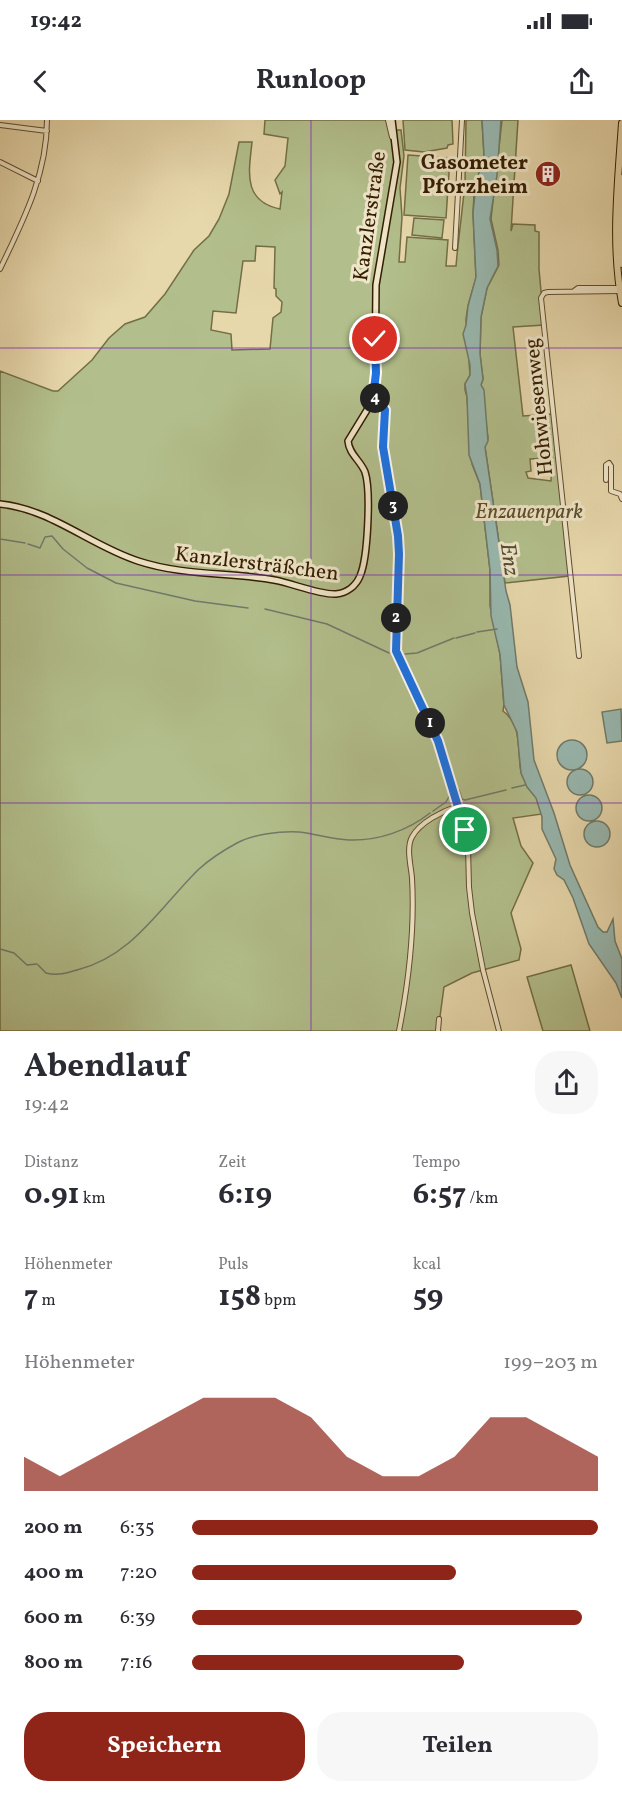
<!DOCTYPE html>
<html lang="de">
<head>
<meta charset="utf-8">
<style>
	body { margin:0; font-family:Vollkorn,serif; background:#f7f7f7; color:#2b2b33; height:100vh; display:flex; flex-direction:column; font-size:22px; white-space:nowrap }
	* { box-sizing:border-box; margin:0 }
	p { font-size:20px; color:#7c7c81 }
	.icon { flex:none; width:33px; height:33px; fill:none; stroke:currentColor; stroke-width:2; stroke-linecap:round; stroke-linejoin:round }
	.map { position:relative; height:911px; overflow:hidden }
	.side { display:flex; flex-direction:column; background:#fff; flex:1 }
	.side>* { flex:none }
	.pin { position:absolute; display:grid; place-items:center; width:51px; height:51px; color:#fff; margin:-26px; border:3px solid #fff; border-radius:50%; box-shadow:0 2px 6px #0007 }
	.km { position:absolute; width:30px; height:30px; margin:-15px; border-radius:50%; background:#222; color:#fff; font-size:16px; line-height:30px; text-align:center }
	.round { display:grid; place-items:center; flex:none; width:63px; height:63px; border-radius:24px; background:#f7f7f7 }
	.overview { display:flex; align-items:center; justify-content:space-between; height:102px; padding:0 24px }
	h1 { font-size:33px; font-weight:700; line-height:45px }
	.stats { display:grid; grid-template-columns:repeat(3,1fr); gap:9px; height:102px; padding:6px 24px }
	.stats div { display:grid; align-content:center }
	.stats b { font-size:30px; font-weight:700 }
	.stats small { font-size:16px; font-weight:400 }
	.stats p { font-size:16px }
	.chart { height:168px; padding:12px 24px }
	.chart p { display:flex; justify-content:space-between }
	.chart svg { width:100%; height:108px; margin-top:6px; fill:#8f2418; opacity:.7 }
	.action { display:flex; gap:12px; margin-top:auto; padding:12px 24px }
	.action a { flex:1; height:69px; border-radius:24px; background:#8f2418; color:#fff; font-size:24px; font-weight:700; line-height:69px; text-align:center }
	.action a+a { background:#f7f7f7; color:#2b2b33 }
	ul { padding:0 24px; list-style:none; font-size:20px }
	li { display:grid; grid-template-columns:96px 72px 1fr; align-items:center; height:45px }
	li i { height:15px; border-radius:8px; background:#8f2418 }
	.status { display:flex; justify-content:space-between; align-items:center; height:42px; padding:0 30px; background:#fff; direction:ltr }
	.status svg { height:16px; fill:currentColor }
	header { display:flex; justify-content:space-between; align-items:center; height:78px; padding:0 24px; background:#fff; font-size:27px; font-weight:700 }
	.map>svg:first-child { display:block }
	.green { fill:#b2bf8c; stroke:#736e46; stroke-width:1.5; fill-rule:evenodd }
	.water { fill:#98b9b1; stroke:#707a6a; stroke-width:1.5 }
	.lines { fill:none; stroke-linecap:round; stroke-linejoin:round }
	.stream { stroke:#707a6a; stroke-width:1.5 }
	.street-casing { stroke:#614b2b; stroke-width:6 }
	.secondary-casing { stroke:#341c00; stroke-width:8 }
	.primary-casing { stroke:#341c00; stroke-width:8 }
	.street { stroke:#efe6c9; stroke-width:4 }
	.secondary { stroke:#efe6c9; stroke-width:5 }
	.primary { stroke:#e7d8ac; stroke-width:6 }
	.route-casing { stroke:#fff; stroke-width:12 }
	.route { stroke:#1a73e8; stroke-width:8 }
	.grid { fill:none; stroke:#7b2cbf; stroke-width:1.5; stroke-opacity:0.55 }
	.labels { text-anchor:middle; stroke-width:6; stroke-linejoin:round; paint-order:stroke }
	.poi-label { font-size:21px; font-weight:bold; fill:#341c00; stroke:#efe6c9; text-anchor:end }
	.street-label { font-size:21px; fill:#341c00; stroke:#efe6c9 }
	.park-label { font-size:21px; font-style:italic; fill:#5a4d2a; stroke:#efe6c9 }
	.water-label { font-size:22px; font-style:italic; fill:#524b35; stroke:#efe6c9 }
</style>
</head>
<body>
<div class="status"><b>19:42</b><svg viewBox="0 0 49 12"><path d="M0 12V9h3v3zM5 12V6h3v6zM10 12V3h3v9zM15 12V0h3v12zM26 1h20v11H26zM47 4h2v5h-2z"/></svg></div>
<header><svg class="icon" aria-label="back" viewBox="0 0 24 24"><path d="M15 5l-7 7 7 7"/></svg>Runloop<svg class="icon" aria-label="share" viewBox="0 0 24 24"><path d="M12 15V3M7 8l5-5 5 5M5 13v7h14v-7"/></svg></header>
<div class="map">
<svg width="622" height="911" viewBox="0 0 622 911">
	<rect width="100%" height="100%" fill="#e7d8ac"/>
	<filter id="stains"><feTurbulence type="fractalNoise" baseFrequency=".00333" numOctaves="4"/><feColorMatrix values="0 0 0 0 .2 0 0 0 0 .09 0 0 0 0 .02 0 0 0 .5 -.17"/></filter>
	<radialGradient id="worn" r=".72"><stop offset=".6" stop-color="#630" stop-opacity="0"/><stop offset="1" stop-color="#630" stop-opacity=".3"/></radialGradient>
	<path class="green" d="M 265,0 L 390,0 L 392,10 L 401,10 L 404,36 L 400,68 L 402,97 L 399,142 L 405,142 L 407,117 L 448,120 L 446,146 L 456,146 L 457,135 L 465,64 L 466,0 L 482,0 L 484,35 L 474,75 L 473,93 L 476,158 L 468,186 L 466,199 L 470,255 L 465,264 L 465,270 L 467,277 L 472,344 L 480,364 L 490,450 L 490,486 L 500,534 L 504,585 L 503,591 C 523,606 517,631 521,652 C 524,664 531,667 536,676 C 538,681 539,688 542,694 L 513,698 L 521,726 L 533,743 L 511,793 L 521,829 L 519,840 L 472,853 L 444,867 L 438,911 L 0,911 L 0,251 L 53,271 L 58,271 L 92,240 L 109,218 L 125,204 L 145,197 L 165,174 L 194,130 L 209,116 L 219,99 L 229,74 L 239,22 L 252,22 C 249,51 242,81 280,89 L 282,72 L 280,74 L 275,60 L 285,46 L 288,18 L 264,14 ZM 256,126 L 275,127 L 274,168 L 276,169 L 276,176 L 282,182 L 281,192 L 273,198 L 270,229 L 232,230 L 231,214 L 211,210 L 213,191 L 236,193 L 243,141 L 255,141 Z
		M 403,0 L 452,0 L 453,24 L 448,25 L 447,28 L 424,32 L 405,30 Z
		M 502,0 L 518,0 L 511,111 L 513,104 L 535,105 L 535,111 L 539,112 L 539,149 L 544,205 L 513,207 L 523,296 L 552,294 L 569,456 L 505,463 L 485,327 L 488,318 L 481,265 L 483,259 L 480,234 L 481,197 L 487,168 L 499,145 L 498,130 L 491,99 ZM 552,338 L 551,361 L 528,358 L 526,352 L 531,351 L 530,339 Z
		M 408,35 L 450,38 L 446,98 L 404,95 Z
		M 414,98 L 444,100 L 442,118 L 412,115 Z
		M 571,845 L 590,911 L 543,911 L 527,857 Z"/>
	<path class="water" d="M 482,0 L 501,0 L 497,55 L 490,99 L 497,130 L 498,146 L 487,168 L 481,197 L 480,234 L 483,259 L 481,265 L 484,270 L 488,321 L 485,327 L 506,471 L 510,485 L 517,547 L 528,582 L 534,640 L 554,693 L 570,745 L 598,807 L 603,812 L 607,812 L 613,799 L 615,821 L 622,839 L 622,878 L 616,863 L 589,824 L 573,778 L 564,760 L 557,755 L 554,749 L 556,739 L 542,709 L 542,697 L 536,678 L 527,667 L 521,653 L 517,612 L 504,585 L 500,534 L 491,496 L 490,450 L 480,364 L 469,335 L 467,277 L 465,264 L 470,255 L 470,245 L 463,214 L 466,205 L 468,186 L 476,157 L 473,93 L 476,63 L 484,35 Z
		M 621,589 L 622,621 L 607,623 L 602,592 Z
		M557 635a15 15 0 1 1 30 0a15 15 0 1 1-30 0Z
		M567 662a13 13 0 1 1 26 0a13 13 0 1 1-26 0Z
		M576 688a13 13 0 1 1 26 0a13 13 0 1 1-26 0Z
		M584 714a13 13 0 1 1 26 0a13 13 0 1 1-26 0Z"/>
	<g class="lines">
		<path class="stream" d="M 0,419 L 25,423
			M 28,424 L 40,428 L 45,417 L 52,416 L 63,429 L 87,448 L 116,463 L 195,481 L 248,488
			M 265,489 L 327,504 L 389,533
			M 477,512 L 497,509
			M 456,518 L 475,513
			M 405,534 L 417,533 L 454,518
			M 512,668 L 525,665
			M 456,669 L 459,670 L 462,679 L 465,680 L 506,670
			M 433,691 L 446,682 L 452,671
			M 0,829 L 14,833 L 27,845 L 37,844
			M 38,845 L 46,853 C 57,856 67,853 77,850 C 133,836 160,787 199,749 C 209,740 224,730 237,723 C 253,714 281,711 299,712 C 316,714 332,719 349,720 C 378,721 407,711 430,693"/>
		<g class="street-casing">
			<path id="street" d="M 388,0 L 392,17
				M 0,5 L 47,11
				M 0,42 L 38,61
				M 455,128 L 462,0
				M 0,149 C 23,101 47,55 47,0
				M 574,171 L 578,168 L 619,168
				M 373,278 L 378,281 L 385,289 L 383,327 L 398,416 L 399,434 L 396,531 L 438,621 L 462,697 L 468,727 L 469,767 L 472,793 L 483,850 L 499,911
				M 370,283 L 379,288 L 384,295
				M 606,360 L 606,345 L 609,343 L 611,346 L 611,371 L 620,374 L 622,379
				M 579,536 L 541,178 L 544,173 L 548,172 L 620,171
				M 399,911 C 409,860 415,810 412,758 C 411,746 406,728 412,717 C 420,702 443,691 458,686
				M 438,911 L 439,899"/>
		</g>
		<g class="secondary-casing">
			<path id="secondary" d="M 0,384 C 51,389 91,426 138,441 C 184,456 228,452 274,460 C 292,463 319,475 336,474 C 347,473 356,466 360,456 C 368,438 371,370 365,352 C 360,340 349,334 348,321 L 367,290 L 375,263 L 376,165 L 397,42 L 392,0"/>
		</g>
		<g class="primary-casing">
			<path id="primary" d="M 622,3 C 618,64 611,123 622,183
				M 622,58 L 622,144"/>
		</g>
		<use href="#street" class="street"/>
		<use href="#secondary" class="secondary"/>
		<use href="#primary" class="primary"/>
	</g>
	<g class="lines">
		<g class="route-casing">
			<path id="route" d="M 375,219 L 376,253 L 373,278 L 378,281 L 385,290 L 383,327 L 398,416 L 399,434 L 396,531 L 438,621 L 465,710"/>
		</g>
		<use href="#route" class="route"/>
	</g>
	<path class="grid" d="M 311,0 L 311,911M 0,228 L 622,228M 0,455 L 622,455M 0,683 L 622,683"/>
	<defs>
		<g id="building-disc" transform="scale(1.35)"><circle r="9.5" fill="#8f2418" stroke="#efe6c9"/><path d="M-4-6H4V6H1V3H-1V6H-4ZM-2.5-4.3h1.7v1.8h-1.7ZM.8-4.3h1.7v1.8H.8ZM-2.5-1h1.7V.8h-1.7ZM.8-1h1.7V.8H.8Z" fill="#fff"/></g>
	</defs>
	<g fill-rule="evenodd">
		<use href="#building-disc" x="548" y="54"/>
	</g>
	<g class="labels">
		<g class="poi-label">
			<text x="528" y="49">Gasometer<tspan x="528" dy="24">Pforzheim</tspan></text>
		</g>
		<g class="street-label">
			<text transform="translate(369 96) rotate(-82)" y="7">Kanzlerstraße</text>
			<text transform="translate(538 287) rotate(-96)" y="7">Hohwiesenweg</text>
			<text transform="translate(257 443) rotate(7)" y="7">Kanzlersträßchen</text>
		</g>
		<g class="park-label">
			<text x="529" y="398">Enzauenpark</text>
		</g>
		<g class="water-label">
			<text transform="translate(511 439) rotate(82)" y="8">Enz</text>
		</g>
	</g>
	<rect width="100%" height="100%" filter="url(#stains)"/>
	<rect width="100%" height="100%" fill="url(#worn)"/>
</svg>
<div class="pin" style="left:465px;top:710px;background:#1e9e55"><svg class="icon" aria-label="arrive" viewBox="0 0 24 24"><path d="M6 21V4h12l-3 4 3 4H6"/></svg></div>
<div class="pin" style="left:375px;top:219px;background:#d93025"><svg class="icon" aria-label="check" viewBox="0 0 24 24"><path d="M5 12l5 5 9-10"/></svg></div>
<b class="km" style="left:430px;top:603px">1</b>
<b class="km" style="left:396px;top:498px">2</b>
<b class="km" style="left:393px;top:386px">3</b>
<b class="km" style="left:375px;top:278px">4</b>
</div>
<section class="side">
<div class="overview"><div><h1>Abendlauf</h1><p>19:42</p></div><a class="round"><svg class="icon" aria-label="share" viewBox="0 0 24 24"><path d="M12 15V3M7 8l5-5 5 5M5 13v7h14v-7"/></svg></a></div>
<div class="stats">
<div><p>Distanz</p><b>0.91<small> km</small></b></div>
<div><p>Zeit</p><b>6:19</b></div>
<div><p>Tempo</p><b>6:57<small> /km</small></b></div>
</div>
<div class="stats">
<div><p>Höhenmeter</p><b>7<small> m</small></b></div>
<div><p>Puls</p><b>158<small> bpm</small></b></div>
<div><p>kcal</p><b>59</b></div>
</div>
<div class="chart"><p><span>Höhenmeter</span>199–203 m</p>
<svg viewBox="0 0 160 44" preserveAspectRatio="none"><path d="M0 44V30L10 38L20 30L30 22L40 14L50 6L60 6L70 6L80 14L90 30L100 38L110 38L120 30L130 14L140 14L150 22L160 30V44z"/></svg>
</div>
<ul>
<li><b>200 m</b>6:35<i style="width:100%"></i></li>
<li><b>400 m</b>7:20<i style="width:65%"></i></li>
<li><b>600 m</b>6:39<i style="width:96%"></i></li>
<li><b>800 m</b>7:16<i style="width:67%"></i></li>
</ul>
<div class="action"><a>Speichern</a><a>Teilen</a></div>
</section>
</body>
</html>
